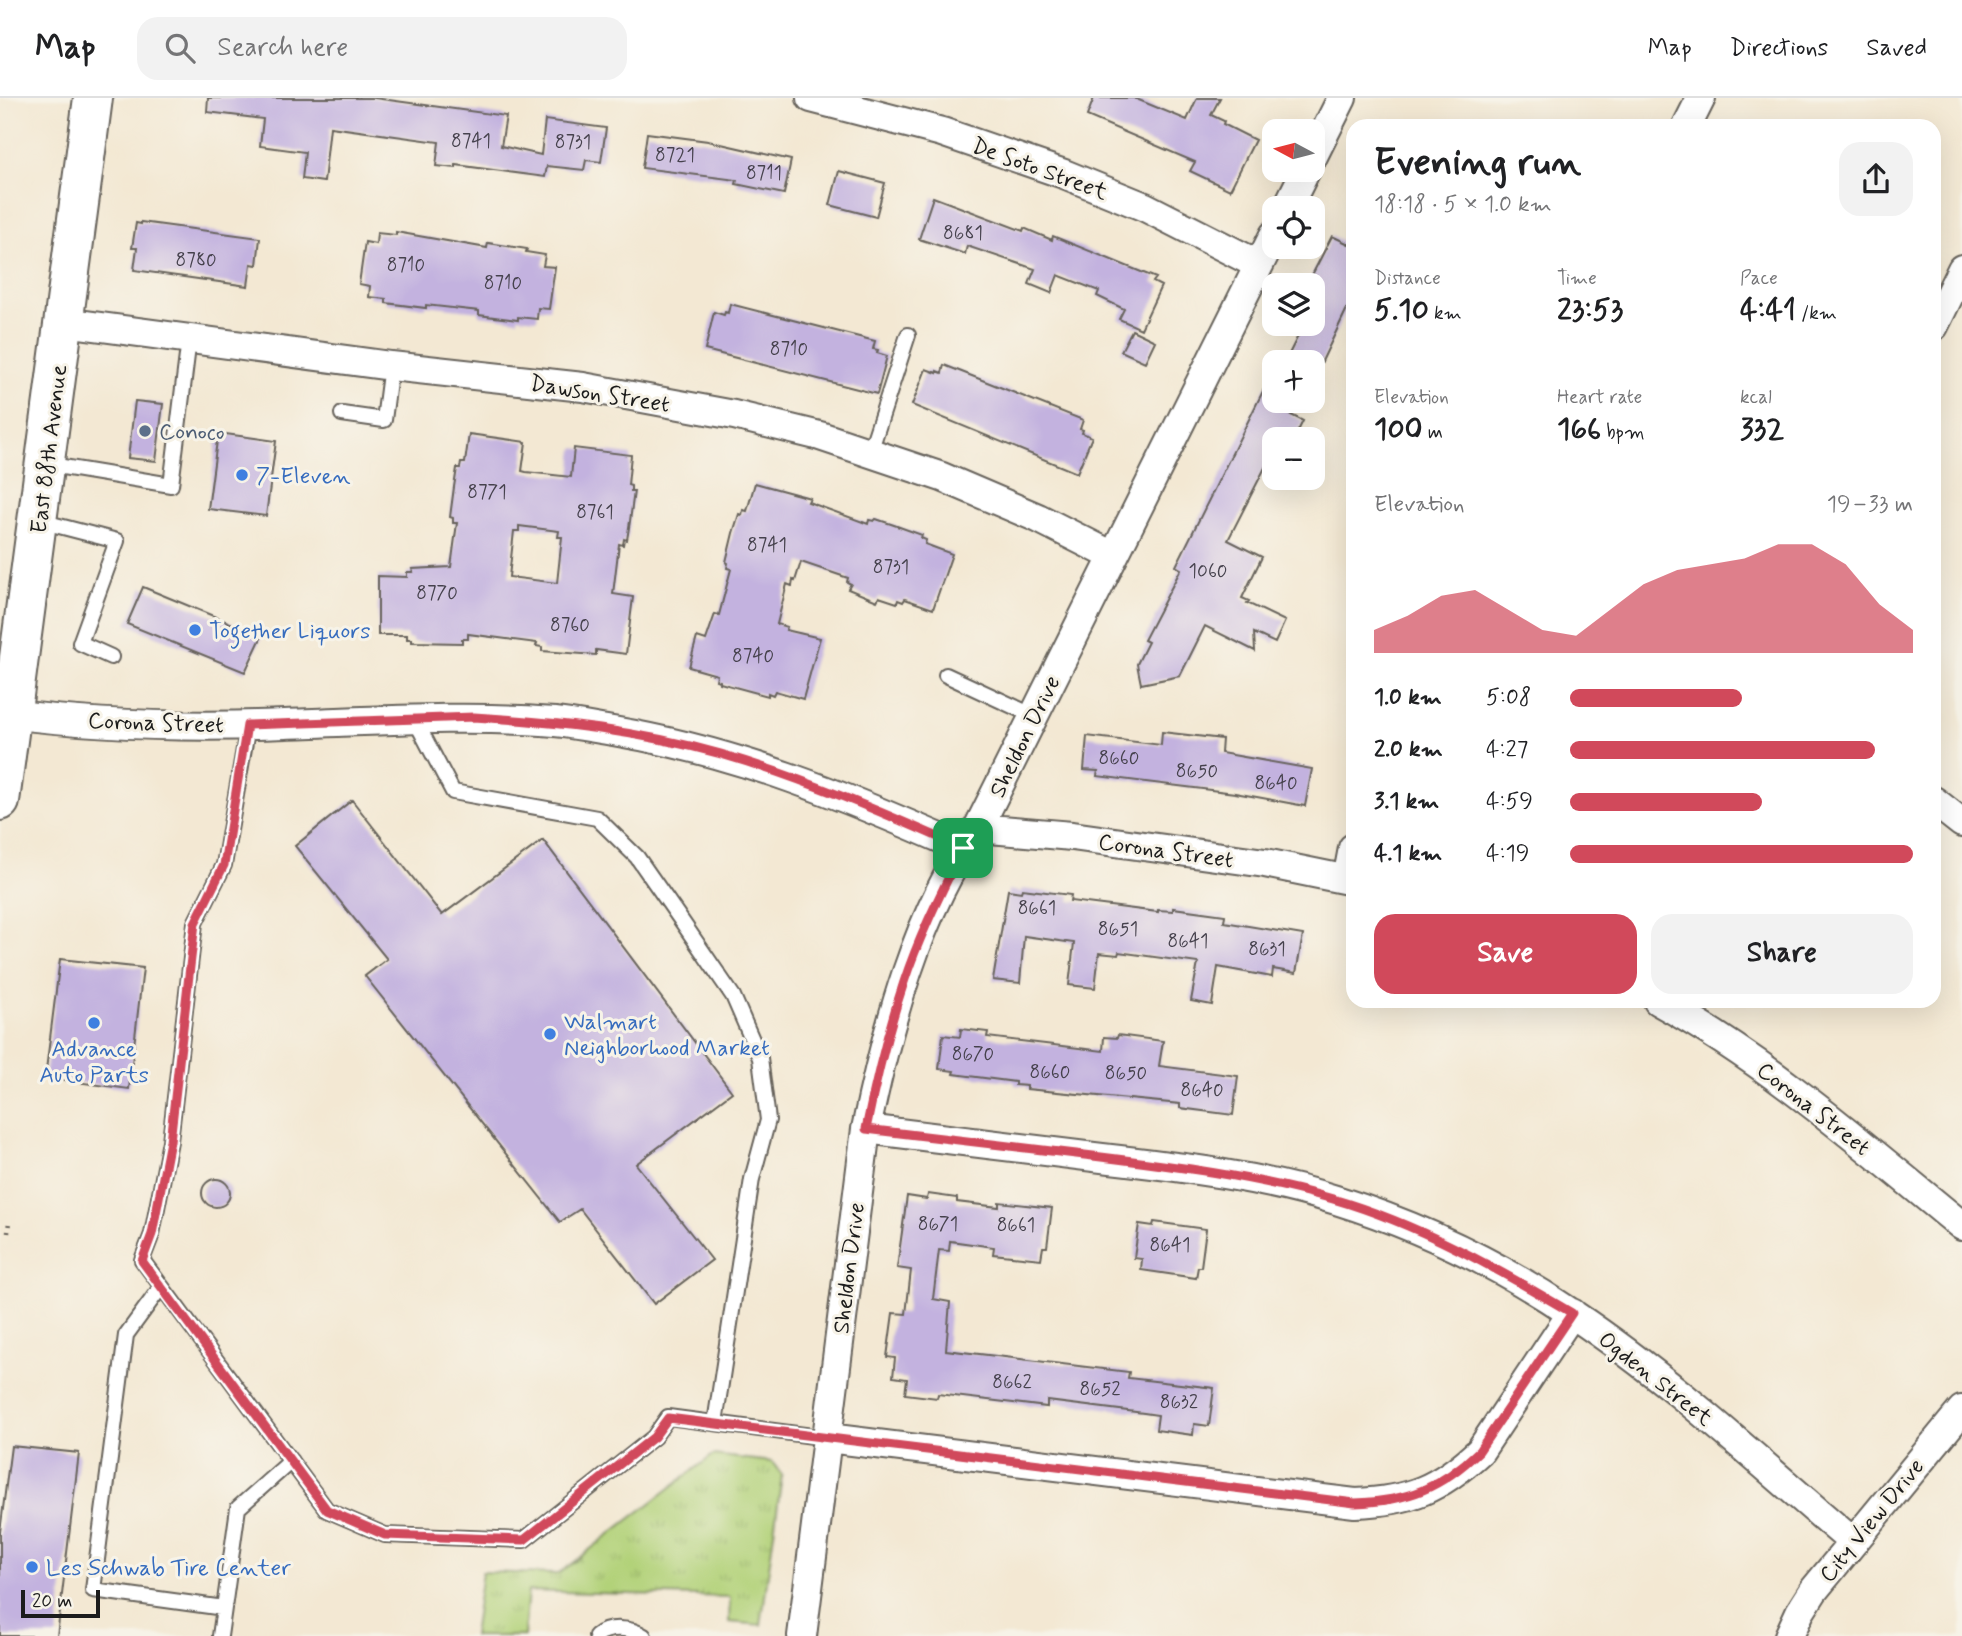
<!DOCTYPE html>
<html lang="en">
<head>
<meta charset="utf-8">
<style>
	body { margin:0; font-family:Mynerve,sans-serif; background:#f2f2f2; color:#202124; height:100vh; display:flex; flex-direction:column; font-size:26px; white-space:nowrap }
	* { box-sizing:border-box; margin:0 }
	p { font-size:23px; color:#757577 }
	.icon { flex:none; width:38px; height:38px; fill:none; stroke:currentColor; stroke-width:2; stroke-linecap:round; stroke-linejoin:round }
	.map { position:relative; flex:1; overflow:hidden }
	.sheet { position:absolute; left:1346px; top:21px; width:595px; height:889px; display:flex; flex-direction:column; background:#fff; border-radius:21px; box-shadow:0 7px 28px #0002 }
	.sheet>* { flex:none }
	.needle { width:46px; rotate:277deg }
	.fabs { position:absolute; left:1262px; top:21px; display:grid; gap:14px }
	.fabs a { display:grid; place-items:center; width:63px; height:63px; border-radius:14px; background:#fff; box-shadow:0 7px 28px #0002; font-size:35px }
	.scale { position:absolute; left:21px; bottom:18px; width:79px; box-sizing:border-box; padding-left:7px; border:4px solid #1c1c1c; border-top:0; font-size:19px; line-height:24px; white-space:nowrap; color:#1c1c1c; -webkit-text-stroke:5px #f7f3e8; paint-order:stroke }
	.pin { position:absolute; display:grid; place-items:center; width:60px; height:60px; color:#fff; margin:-30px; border-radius:14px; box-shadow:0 4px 10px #0006 }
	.round { display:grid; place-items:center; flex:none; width:74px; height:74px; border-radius:21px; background:#f2f2f2 }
	.headline { display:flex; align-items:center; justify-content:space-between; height:119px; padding:0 28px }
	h1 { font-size:38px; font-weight:700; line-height:52px }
	.stats { display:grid; grid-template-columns:repeat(3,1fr); gap:10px; height:119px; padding:7px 28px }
	.stats div { display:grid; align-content:center }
	.stats b { font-size:30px; font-weight:700 }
	.stats small { font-size:19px; font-weight:400 }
	.stats p { font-size:19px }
	.chart { height:196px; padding:14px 28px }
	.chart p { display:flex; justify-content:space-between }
	.chart svg { width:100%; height:126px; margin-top:7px; fill:#d1495b; opacity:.7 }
	.button { display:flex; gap:14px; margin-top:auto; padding:14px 28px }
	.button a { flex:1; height:80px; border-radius:21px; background:#d1495b; color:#fff; font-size:28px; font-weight:700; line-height:80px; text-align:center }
	.button a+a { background:#f2f2f2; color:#202124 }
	ul { padding:0 28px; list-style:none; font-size:23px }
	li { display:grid; grid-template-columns:112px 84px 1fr; align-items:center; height:52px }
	li i { height:18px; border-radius:9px; background:#d1495b }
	header { display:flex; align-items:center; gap:42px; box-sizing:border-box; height:98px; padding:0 35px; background:#fff; border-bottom:2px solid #e0e0e0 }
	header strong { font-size:33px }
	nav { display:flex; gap:38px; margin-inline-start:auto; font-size:24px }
	.search { width:490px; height:63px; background:#f2f2f2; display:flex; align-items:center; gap:18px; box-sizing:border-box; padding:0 24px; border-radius:21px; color:#757577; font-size:26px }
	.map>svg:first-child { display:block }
	.grass { fill:url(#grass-tufts); stroke:#67774a; stroke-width:2 }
	.building { fill:#c3b2df; fill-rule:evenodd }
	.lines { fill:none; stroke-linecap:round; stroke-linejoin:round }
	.lane-casing { stroke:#67635c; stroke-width:18 }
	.street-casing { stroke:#67635c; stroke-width:32 }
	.secondary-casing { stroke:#67635c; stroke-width:42 }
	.path { stroke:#67635c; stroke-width:4.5; stroke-dasharray:2 5; stroke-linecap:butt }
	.lane { stroke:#fff; stroke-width:14 }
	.street { stroke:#fff; stroke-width:28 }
	.secondary { stroke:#fff; stroke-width:38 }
	.route-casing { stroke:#fff; stroke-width:14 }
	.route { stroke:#d1495b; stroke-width:9 }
	.service-dot { fill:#5c6f8a; stroke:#f7f3e8; stroke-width:2.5 }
	.shop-dot { fill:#3f7fe0; stroke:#f7f3e8; stroke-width:2.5 }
	.labels { text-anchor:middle; stroke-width:6; stroke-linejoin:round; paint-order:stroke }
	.number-label { font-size:19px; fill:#46424d }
	.street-label { font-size:23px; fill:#1c1c1c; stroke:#f7f3e8 }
	.service-label { font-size:23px; fill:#4e5e75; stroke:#f7f3e8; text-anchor:start }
	.shop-label { font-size:23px; fill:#366cbe; stroke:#f7f3e8; text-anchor:start }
</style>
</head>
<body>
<header>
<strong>Map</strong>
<div class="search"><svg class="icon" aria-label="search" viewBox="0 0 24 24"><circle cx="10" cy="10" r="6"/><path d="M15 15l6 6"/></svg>Search here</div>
<nav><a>Map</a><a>Directions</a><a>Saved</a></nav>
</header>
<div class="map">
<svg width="1962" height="1538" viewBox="0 0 1962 1538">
	<defs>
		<pattern id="grass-tufts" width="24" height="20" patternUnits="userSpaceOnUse" patternTransform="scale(1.75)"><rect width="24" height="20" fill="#b2d279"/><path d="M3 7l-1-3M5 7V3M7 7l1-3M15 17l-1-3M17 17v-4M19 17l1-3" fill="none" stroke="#98b468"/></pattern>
	</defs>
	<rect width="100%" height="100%" fill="#f7f3e8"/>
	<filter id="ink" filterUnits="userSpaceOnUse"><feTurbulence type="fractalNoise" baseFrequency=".0143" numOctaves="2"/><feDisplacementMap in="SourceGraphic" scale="14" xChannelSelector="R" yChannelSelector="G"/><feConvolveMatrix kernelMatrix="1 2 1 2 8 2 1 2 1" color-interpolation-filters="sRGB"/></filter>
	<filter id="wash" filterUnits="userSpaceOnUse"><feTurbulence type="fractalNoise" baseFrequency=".00686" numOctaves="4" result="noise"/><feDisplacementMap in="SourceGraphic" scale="28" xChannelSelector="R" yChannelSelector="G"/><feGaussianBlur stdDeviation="1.57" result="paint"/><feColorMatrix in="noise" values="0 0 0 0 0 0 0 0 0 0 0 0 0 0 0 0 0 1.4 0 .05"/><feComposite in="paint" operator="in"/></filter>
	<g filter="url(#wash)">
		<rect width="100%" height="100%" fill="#f3e8d3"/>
		<path class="grass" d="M 713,1357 L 772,1364 L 782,1377 L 761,1527 L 729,1524 L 730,1499 L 528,1493 L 524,1538 L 473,1538 L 482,1474 L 558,1476 Z"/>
		<g id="blocks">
			<path class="building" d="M 208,0 L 374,0 L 506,18 L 501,48 L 541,57 L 545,22 L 606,30 L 601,64 L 586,62 L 584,72 L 547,68 L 545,79 L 456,67 L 456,70 L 436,68 L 439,44 L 330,29 L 324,84 L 302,81 L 305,54 L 260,48 L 263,21 L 207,14 Z
				M 1094,0 L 1134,0 L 1187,22 L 1197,0 L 1220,0 L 1211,17 L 1224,23 L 1223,26 L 1255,42 L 1230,92 L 1190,73 L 1195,64 L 1087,18 Z
				M 647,35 L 708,43 L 791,62 L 784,96 L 736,86 L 737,82 L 642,70 Z
				M 839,73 L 885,85 L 876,119 L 830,107 Z
				M 933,99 L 1023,133 L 1024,130 L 1052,142 L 1053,138 L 1156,180 L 1153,184 L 1161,188 L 1141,231 L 1119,221 L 1124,211 L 1097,198 L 1099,193 L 1058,177 L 1051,195 L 1029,186 L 1035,171 L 967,148 L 965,156 L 919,141 Z
				M 141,124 L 260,140 L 257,167 L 251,166 L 248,188 L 134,172 L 137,150 L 132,150 L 136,125 L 141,126 Z
				M 396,134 L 487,150 L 488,145 L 527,151 L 526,154 L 545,157 L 543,168 L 555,169 L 549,211 L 538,210 L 537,221 L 518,219 L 518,222 L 479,217 L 479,213 L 426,207 L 426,210 L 386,205 L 386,201 L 369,199 L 370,188 L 359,186 L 365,144 L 376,146 L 377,135 L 396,137 Z
				M 1332,138 L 1353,148 L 1353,198 L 1315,278 L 1312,277 L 1312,264 L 1285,264 L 1304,226 L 1312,226 L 1312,177 Z
				M 730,206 L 875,243 L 873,251 L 878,252 L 877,255 L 887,258 L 877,296 L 705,252 L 714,214 L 724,217 L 725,214 L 728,215 Z
				M 1132,232 L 1155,243 L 1145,264 L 1121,253 Z
				M 944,267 L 1083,322 L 1080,331 L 1083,332 L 1082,335 L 1092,339 L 1077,375 L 912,307 L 926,271 L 937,275 L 937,273 L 942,275 Z
				M 1266,287 L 1274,291 L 1274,303 L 1298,303 L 1291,317 L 1303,323 L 1294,341 L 1274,341 L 1274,352 L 1228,442 L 1262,459 L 1242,500 L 1249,503 L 1247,505 L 1285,523 L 1275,545 L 1254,535 L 1255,553 L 1205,528 L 1180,578 L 1141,586 L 1137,566 L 1148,544 L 1144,542 L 1181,471 L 1176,468 Z
				M 135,303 L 163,306 L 156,363 L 128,360 Z
				M 218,335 L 276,343 L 266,418 L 208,411 Z
				M 469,336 L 526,344 L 522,373 L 526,374 L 571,379 L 574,350 L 631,357 L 628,387 L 631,388 L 631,393 L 634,393 L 630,423 L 627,442 L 624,441 L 623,447 L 619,446 L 613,496 L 633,499 L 626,556 L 596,552 L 596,557 L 542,553 L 542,549 L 536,548 L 537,545 L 468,536 L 468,541 L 462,541 L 462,545 L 412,544 L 412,541 L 407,541 L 407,537 L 378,537 L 378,478 L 407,479 L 407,474 L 413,474 L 412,471 L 451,469 L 457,425 L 453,425 L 453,420 L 450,419 L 454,389 L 457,370 L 460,370 L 461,365 L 465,365 ZM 519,428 L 559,433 L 558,439 L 562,439 L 557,485 L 509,479 L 514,433 L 519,433 Z
				M 755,385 L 810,400 L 808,404 L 868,426 L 869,422 L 874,423 L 876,421 L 894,427 L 922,437 L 921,440 L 926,442 L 925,446 L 952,456 L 933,511 L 905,501 L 903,504 L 898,502 L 897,505 L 879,499 L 877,503 L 848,491 L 851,486 L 847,484 L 848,480 L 801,464 L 795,483 L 793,482 L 792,488 L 787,486 L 777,526 L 787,529 L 786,532 L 820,540 L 803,601 L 775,593 L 773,597 L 768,595 L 768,598 L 720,585 L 720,583 L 716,582 L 717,577 L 689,569 L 697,539 L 706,542 L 715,516 L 719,517 L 731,471 L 727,470 L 728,465 L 726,464 L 733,435 L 739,416 L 742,417 L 743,412 L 747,413 Z
				M 143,489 L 262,538 L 245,574 L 127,526 Z
				M 1162,634 L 1222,641 L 1221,655 L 1312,671 L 1305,708 L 1235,695 L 1097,678 L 1098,673 L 1084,672 L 1087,638 L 1161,647 Z
				M 352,702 L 442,817 L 543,742 L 732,994 L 636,1066 L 712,1162 L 654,1206 L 580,1111 L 560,1124 L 365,878 L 387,861 L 295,748 Z
				M 1022,791 L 1071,797 L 1070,803 L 1158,814 L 1158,812 L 1173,813 L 1173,810 L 1225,817 L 1224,824 L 1303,837 L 1296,875 L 1273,871 L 1272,879 L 1218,869 L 1212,907 L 1191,903 L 1198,865 L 1119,854 L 1118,857 L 1099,855 L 1095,890 L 1069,887 L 1074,845 L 1024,838 L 1020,885 L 993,882 L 1008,792 L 1021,794 Z
				M 60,861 L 143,870 L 129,991 L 45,980 Z
				M 961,931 L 988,934 L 987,939 L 1103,953 L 1104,939 L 1117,940 L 1118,937 L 1163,943 L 1159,968 L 1238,978 L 1233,1017 L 1180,1010 L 1180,1006 L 1027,991 L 1027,988 L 1015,987 L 1015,984 L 953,976 L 954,973 L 939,971 L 943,937 L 960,939 Z
				M202 1095a14 14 0 1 1 28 0a14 14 0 1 1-28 0Z
				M 928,1096 L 957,1100 L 957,1104 L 999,1109 L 999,1104 L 1052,1110 L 1047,1149 L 1043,1149 L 1041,1161 L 993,1156 L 994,1149 L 950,1143 L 949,1153 L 939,1152 L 933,1201 L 950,1204 L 946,1252 L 1129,1274 L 1128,1280 L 1214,1290 L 1209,1328 L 1194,1326 L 1193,1337 L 1156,1332 L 1158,1317 L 1144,1315 L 1047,1303 L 1047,1309 L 938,1296 L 937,1300 L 905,1296 L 907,1281 L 893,1279 L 895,1260 L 887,1259 L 893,1215 L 906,1216 L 911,1172 L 897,1170 L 907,1098 L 927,1101 Z
				M 1154,1124 L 1206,1131 L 1201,1169 L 1198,1169 L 1196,1180 L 1141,1172 L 1142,1161 L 1134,1160 L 1139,1126 L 1153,1128 Z
				M 11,1348 L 79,1355 L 57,1538 L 0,1538 L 0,1434 Z"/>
		</g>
	</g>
	<g filter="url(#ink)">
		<use href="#blocks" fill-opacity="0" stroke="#67635c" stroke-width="2"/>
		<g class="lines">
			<g class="lane-casing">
				<path id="lane" d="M 342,316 L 384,322 L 391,268
					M 870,354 L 908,237
					M 45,366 L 171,387 L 189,241
					M 40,423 L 117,443 L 80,545 L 111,559
					M 946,577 L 1034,618
					M 414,620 L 453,694 L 597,720 L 637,759 L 683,825 L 733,898 L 760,960 L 768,1022 L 752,1081 L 715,1325
					M 248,627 L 224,767 L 195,825 L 170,1043 L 152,1136 L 142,1162 L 327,1412 L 385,1437 L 524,1442 L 654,1339 L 668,1319 L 828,1340
					M 161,1189 L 126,1237 L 93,1492 L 224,1510 L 238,1410 L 291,1363
					M 220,1538 L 224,1510
					M 596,1538 C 608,1528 631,1529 644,1538"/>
			</g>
			<g class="street-casing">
				<path id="street" d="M 811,0 L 942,34 L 1064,76 L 1145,109 L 1259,167
					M 1687,28 L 1701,0
					M 1312,60 L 1342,0
					M 1287,110 L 1306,72
					M 64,224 L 391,268 L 583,289 L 734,317 L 820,338 L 942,379 L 1038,420 L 1113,458
					M 1934,228 L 1962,171
					M 0,615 C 94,627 191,630 285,626 C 376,623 465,617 555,624 C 574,626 594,630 613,633 C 739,654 847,699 963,750
					M 1934,703 L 1962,725
					M 978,730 L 1072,738 L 1265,765 L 1353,783
					M 1347,782 L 1353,750
					M 1658,903 C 1769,964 1864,1048 1962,1128
					M 866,1031 C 945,1041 1023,1050 1102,1060 C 1181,1069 1260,1078 1336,1102 C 1419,1128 1502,1168 1574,1217 C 1674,1284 1762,1367 1853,1444
					M 828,1340 L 1355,1405 C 1410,1403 1439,1391 1480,1353 L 1572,1215
					M 802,1538 L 866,1031 C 886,933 918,811 978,730 L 1274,137
					M 1789,1538 L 1800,1514 L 1814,1492 L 1962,1312"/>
			</g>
			<g class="secondary-casing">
				<path id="secondary" d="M 0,703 L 93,0"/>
			</g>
			<path class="path" d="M 8,1135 L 9,1122"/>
			<use href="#lane" class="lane"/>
			<use href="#street" class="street"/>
			<use href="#secondary" class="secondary"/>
		</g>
	</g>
	<g class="lines" filter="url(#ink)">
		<g class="route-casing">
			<path id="route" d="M 474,619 C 558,624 639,633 721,656 C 804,680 884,715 963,750 C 942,793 919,838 904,884 C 888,932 876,981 866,1031 C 942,1040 1017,1049 1093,1058 C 1174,1068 1254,1078 1333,1101 C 1419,1126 1496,1170 1572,1215 L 1479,1353 C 1441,1390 1408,1403 1355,1405 L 668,1320 L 654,1339 L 524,1442 L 385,1437 L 327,1412 L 142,1163 L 152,1136 L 170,1043 L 195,825 L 224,767 L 247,627 Z"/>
		</g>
		<use href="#route" class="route"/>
	</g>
	<circle class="service-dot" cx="145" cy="333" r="7"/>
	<g class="shop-dot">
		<circle cx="242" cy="377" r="7"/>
		<circle cx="195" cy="532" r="7"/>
		<circle cx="94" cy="925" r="7"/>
		<circle cx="550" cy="936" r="7"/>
		<circle cx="32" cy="1469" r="7"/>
	</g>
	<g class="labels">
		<g class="number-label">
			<text x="471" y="49">8741</text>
			<text x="573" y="50">8731</text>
			<text x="675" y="63">8721</text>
			<text x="764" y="81">8711</text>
			<text x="963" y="141">8681</text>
			<text x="196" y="168">8780</text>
			<text x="406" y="173">8710</text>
			<text x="503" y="191">8710</text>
			<text x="789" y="257">8710</text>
			<text x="487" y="400">8771</text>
			<text x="595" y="420">8761</text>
			<text x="767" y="453">8741</text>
			<text x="891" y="475">8731</text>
			<text x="1208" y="479">1060</text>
			<text x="437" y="501">8770</text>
			<text x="570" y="533">8760</text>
			<text x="753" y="564">8740</text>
			<text x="1119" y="666">8660</text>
			<text x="1197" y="679">8650</text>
			<text x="1276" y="691">8640</text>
			<text x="1037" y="816">8661</text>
			<text x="1118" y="837">8651</text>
			<text x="1188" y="849">8641</text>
			<text x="1267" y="857">8631</text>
			<text x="973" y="962">8670</text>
			<text x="1050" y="980">8660</text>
			<text x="1126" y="981">8650</text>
			<text x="1202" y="998">8640</text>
			<text x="938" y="1132">8671</text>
			<text x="1016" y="1133">8661</text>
			<text x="1170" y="1153">8641</text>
			<text x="1012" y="1290">8662</text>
			<text x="1100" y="1297">8652</text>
			<text x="1179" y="1310">8632</text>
		</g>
		<g class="street-label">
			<text transform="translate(1040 70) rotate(20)" y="8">De Soto Street</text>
			<text transform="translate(600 295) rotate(9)" y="8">Dawson Street</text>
			<text transform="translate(48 351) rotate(-83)" y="8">East 88th Avenue</text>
			<text transform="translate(156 624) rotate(2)" y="8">Corona Street</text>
			<text transform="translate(1024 638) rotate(-64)" y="8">Sheldon Drive</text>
			<text transform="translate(1166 752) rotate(8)" y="8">Corona Street</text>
			<text transform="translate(1814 1010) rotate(38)" y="8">Corona Street</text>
			<text transform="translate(848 1170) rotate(-83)" y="8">Sheldon Drive</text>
			<text transform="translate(1656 1280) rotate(38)" y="8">Ogden Street</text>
			<text transform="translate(1871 1422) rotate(-51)" y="8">City View Drive</text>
		</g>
		<g class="service-label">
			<text x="159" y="341">Conoco</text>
		</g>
		<g class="shop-label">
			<text x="256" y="385">7-Eleven</text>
			<text x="209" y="540">Together Liquors</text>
			<text x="564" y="931">Walmart<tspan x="564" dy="26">Neighborhood Market</tspan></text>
			<text x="94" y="958" text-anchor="middle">Advance<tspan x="94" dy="26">Auto Parts</tspan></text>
			<text x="46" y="1477">Les Schwab Tire Center</text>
		</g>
	</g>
</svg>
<div class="fabs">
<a><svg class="needle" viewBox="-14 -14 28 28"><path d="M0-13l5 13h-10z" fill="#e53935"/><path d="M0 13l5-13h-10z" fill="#757577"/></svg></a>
<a><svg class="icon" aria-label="locate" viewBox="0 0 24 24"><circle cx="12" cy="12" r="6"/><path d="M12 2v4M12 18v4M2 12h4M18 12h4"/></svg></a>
<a><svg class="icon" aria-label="layers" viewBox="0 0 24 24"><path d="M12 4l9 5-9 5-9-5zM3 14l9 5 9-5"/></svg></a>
<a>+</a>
<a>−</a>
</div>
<div class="scale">20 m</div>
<div class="pin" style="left:963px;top:750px;background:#1e9e55"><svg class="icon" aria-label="arrive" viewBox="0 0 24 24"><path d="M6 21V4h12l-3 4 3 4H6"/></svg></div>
<section class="sheet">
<div class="headline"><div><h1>Evening run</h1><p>18:18 · 5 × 1.0 km</p></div><a class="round"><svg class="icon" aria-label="share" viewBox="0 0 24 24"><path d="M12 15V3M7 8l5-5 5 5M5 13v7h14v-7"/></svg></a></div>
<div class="stats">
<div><p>Distance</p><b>5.10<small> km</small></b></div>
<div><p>Time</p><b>23:53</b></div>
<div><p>Pace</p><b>4:41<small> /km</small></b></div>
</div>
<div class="stats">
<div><p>Elevation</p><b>100<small> m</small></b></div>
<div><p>Heart rate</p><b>166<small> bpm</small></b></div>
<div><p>kcal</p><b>332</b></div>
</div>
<div class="chart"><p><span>Elevation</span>19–33 m</p>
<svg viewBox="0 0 160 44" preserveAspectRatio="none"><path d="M0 44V36L10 31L20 24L30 22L40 29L50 36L60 38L70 29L80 20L90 15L100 13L110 11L120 6L130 6L140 13L150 27L160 36V44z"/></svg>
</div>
<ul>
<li><b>1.0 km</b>5:08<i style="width:50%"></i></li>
<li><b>2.0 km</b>4:27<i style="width:89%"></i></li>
<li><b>3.1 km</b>4:59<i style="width:56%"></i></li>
<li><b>4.1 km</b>4:19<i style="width:100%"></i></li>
</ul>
<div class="button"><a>Save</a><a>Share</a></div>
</section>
</div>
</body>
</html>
